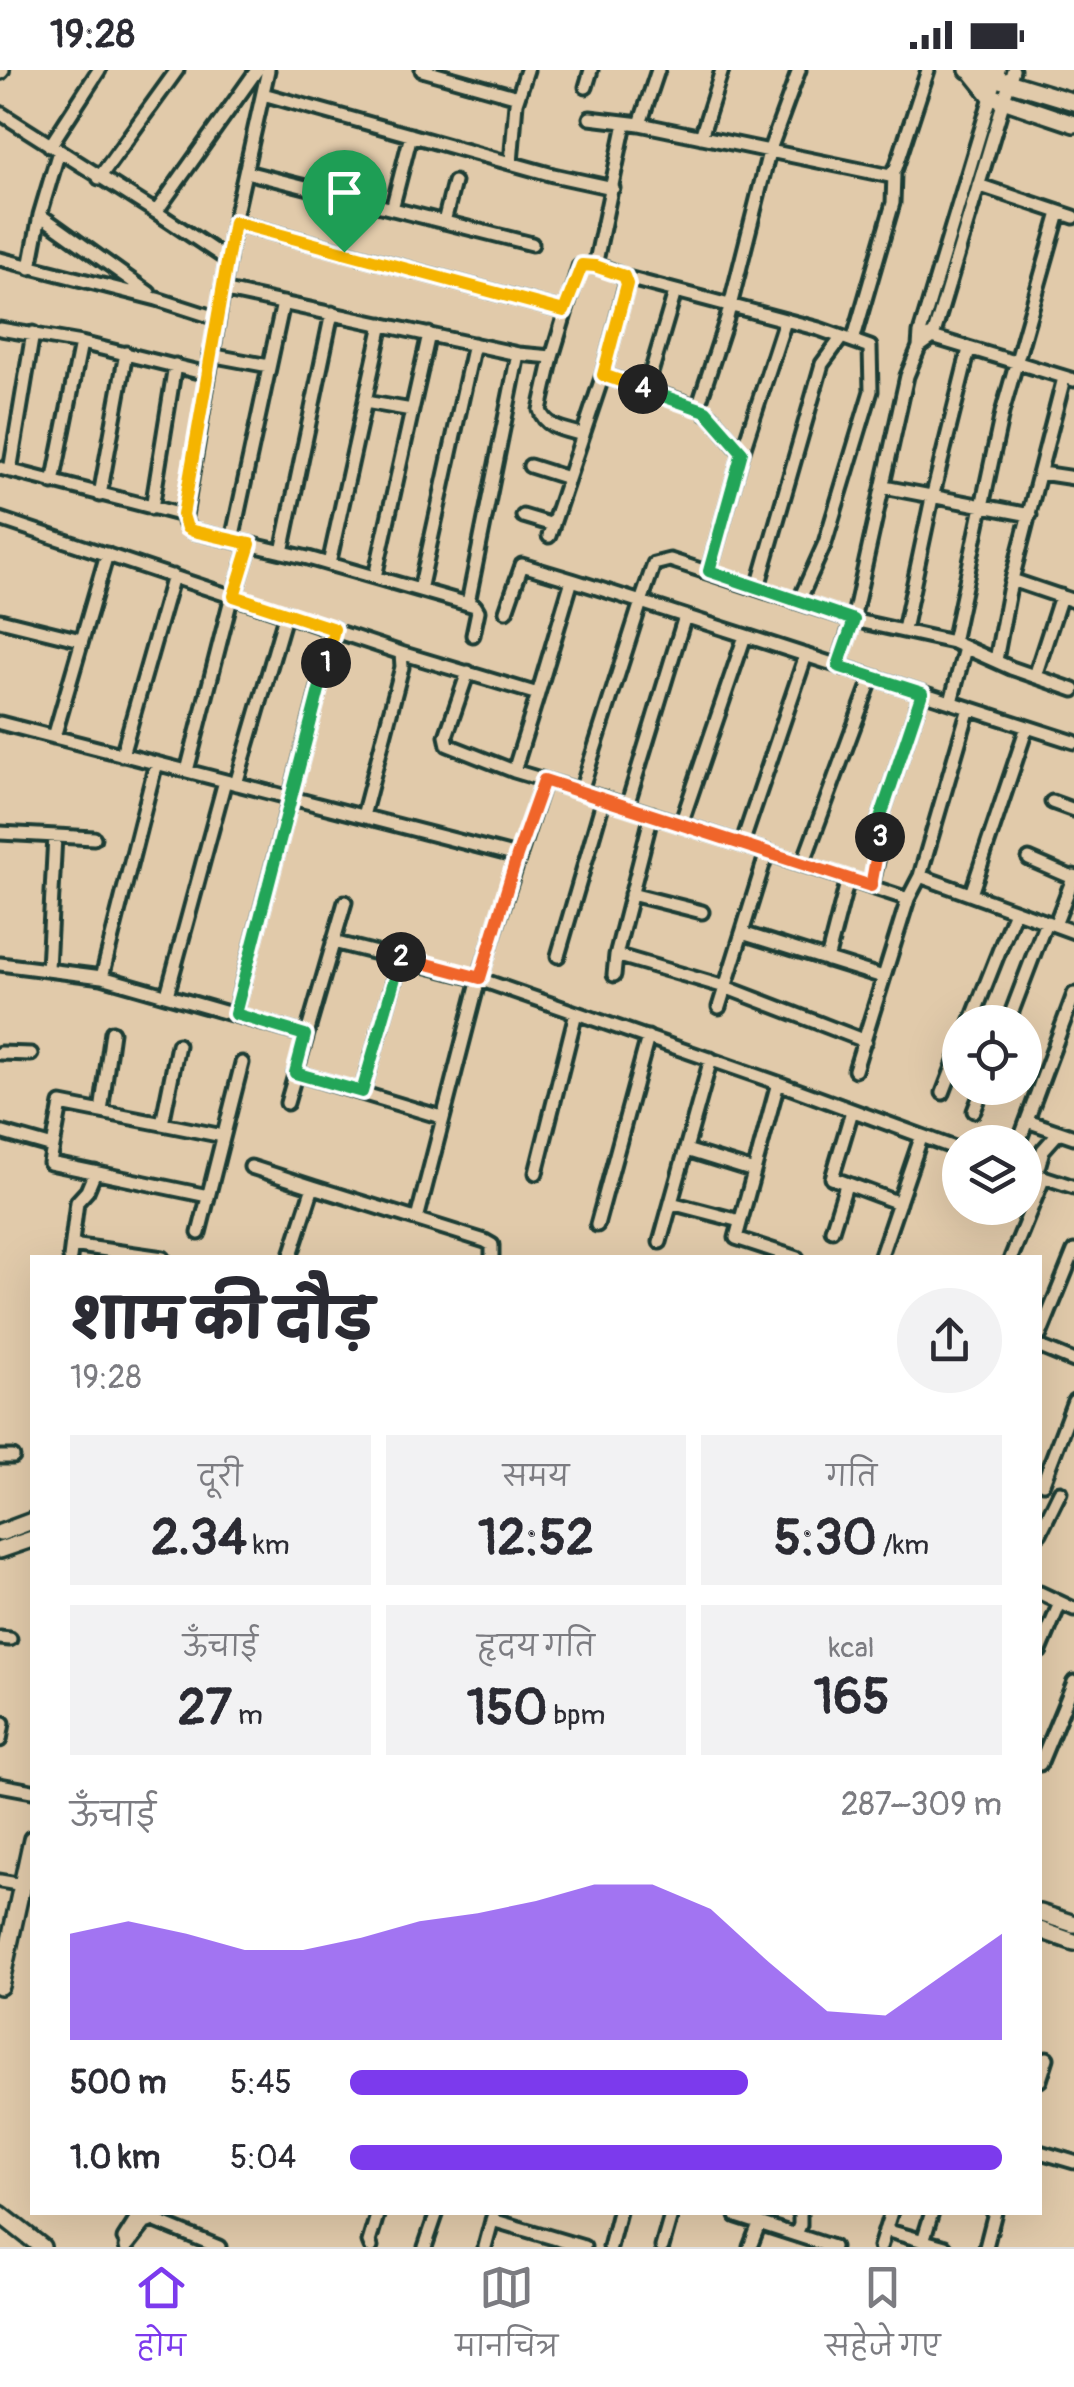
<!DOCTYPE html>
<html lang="hi">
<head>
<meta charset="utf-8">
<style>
	body { margin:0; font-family:Pangolin,"Playpen Sans Deva",sans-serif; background:#f2f2f3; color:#2b2b33; height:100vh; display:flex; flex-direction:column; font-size:38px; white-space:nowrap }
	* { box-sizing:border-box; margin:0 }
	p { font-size:32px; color:#7c7c81 }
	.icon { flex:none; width:55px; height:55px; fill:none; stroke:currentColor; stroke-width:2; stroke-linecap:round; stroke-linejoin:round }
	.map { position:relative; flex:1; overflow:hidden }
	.panel { position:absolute; left:30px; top:1185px; width:1012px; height:960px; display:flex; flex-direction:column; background:#fff; border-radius:0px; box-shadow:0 10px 40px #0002 }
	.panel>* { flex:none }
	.tools { position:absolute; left:942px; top:935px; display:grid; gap:20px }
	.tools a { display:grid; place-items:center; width:100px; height:100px; border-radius:50%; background:#fff; box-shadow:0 10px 40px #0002; font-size:50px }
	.pin { position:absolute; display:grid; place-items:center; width:85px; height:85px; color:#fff; margin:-102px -42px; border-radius:50% 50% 50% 0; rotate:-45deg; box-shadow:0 0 10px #0007 }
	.pin .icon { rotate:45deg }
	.km { position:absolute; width:50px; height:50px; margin:-25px; border-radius:50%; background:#222; color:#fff; font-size:28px; line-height:50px; text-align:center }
	.round { display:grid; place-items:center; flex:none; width:105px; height:105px; border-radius:52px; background:#f2f2f3 }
	.head { display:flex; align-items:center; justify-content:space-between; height:170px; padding:0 40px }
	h1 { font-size:55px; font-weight:800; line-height:75px }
	.figures { display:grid; grid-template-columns:repeat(3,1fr); gap:15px; height:170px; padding:10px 40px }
	.figures div { display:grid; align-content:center; border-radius:0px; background:#f2f2f3; text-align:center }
	.figures b { font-size:50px; font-weight:800 }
	.figures small { font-size:28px; font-weight:400 }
	.figures p { font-size:28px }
	.chart { height:280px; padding:20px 40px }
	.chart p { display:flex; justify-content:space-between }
	.chart svg { width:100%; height:180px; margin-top:10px; fill:#7c3aed; opacity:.7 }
	ul { padding:0 40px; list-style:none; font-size:32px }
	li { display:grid; grid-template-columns:160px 120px 1fr; align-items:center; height:75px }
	li i { height:25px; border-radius:12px; background:#7c3aed }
	.status { display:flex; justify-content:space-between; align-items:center; height:70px; padding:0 50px; background:#fff; direction:ltr }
	.status svg { height:28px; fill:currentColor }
	.tab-bar { display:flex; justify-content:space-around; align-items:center; height:140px; border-top:2px solid #e1e1e2; background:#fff; font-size:28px; color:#7c7c81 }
	.tab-bar a { display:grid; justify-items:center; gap:5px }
	.tab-bar .on { color:#7c3aed }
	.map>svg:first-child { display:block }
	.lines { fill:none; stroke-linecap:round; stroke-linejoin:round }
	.street-casing { stroke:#1f3d34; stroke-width:19 }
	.secondary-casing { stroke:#1f3d34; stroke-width:22 }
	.street { stroke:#e1caaa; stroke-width:11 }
	.secondary { stroke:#e1caaa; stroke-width:15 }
	.split-1-casing { stroke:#fff; stroke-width:20 }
	.split-2-casing { stroke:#fff; stroke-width:20 }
	.split-3-casing { stroke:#fff; stroke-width:20 }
	.split-4-casing { stroke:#fff; stroke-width:20 }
	.split-5-casing { stroke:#fff; stroke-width:20 }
	.split-1 { stroke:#f5b400; stroke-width:12 }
	.split-2 { stroke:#22a559; stroke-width:12 }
	.split-3 { stroke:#f0652b; stroke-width:12 }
	.split-4 { stroke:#22a559; stroke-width:12 }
	.split-5 { stroke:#f5b400; stroke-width:12 }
</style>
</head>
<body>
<div class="status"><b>19:28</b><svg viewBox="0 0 49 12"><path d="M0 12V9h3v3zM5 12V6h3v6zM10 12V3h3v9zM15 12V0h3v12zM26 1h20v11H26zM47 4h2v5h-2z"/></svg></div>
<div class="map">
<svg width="1074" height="2177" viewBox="0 0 1074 2177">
	<rect width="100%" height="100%" fill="#e1caaa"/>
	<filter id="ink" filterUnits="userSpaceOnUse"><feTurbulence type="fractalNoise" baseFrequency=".01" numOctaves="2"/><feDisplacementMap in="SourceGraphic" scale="20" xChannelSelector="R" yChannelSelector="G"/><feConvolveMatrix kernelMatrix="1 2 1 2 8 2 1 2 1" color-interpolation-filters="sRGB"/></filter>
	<g filter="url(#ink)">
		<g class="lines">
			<g class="street-casing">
				<path id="street" d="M 268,0 L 234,152 L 184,452 L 193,461 L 308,488 L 475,536 L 478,541 L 473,565
					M 422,0 L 518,27
					M 999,0 L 920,263 L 919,277 L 933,267 L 1013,0
					M 586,17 L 591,0
					M 263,24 L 553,105 L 613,118
					M 0,43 L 156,142 L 257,0
					M 590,48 L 640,54 L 890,106 L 896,98 L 928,0
					M 640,54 L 658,0
					M 701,67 L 722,0
					M 50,76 L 99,0
					M 59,81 L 40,145 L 149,223
					M 511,93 L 516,33 L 527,0
					M 246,102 L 532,174
					M 99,108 L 177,0
					M 978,115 L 1074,147
					M 392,139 L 411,65
					M 156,142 L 228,190
					M 234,152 L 564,241
					M 444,152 L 454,112
					M 0,189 L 157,229 L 216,248
					M 595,196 L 625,53
					M 30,198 L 40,145
					M 627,208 L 819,259 L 870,277 L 871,321 L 825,473 L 799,531
					M 222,220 L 518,284 L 552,287 L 579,197 C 593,192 617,200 627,211 L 603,305 L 698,337 L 711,346 L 742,383
					M 0,259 L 81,273 L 207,304
					M 929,266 L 1074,310
					M 853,271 L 893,133 L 894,104
					M 210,285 L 269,296
					M 552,287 L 540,340 C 545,358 567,360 583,365
					M 646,320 L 675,222
					M 365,332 L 412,340
					M 698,337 L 727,248 L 769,82 L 799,0
					M 530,396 L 568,408
					M 0,398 L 183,445
					M 10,401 L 33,263
					M 1041,403 L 1074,408
					M 53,413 L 81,273
					M 884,417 L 1030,445
					M 100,425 L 126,283
					M 152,438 L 175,295
					M 523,446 L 553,455
					M 0,449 L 401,583 L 402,597 L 363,746
					M 549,466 L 603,305
					M 232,470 L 283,233
					M 282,482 L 332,243
					M 329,494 L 382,254
					M 709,501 L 742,383 L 785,251
					M 375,507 L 429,264
					M 1012,510 L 1074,531
					M 758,517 L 822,294 L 842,267
					M 420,520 L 474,274
					M 234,526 L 250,474
					M 468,533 L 518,284
					M 0,550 L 81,570
					M 904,560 L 932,428 L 969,279
					M 953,572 L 1002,343 L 1059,143
					M 401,583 L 538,624 L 572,510 L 522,495 L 506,541
					M 996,590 L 1009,521 L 1064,308
					M 838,596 L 853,550 L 907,306 L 919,277
					M 468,602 L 446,666 L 448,675 L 514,701 L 581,721 L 641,532 L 572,510
					M 1035,606 L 1061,526
					M 1074,620 L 1011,598 L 953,572 L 853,550 L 670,490 L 654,494 L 641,532 L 1074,672
					M 951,632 L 965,578
					M 0,653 L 517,786
					M 54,667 L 107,484
					M 122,685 L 173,506
					M 187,701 L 232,525
					M 514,701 L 538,624
					M 236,714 L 286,543
					M 581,721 L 908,829
					M 1052,732 L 1074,740
					M 627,736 L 685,546
					M 681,754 L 745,566
					M 0,763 L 94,768
					M 742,774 L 806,585
					M 767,782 L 742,863 L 883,907
					M 1029,789 L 1073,808
					M 803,794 L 872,607
					M 920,806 L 969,638
					M 871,817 L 881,774 L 878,755 L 922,623
					M 631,824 L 702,842
					M 971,824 L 1027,657
					M 1055,855 L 1074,806
					M 333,872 L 479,909 L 778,1013 L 960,1080
					M 616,885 L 725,917 L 865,971
					M 558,886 L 604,728
					M 827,890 L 848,809
					M 0,894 L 102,907 L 305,965
					M 48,898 L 55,766
					M 614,905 L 616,885 L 652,744
					M 102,907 L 156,693
					M 167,925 L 225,711
					M 719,937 L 742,863
					M 235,943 L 334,559
					M 971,952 L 1015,841
					M 1008,952 L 1046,852
					M 0,983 L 31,984
					M 855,1000 L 908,829 L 920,806 L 1074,862
					M 295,1003 L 441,1047
					M 778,1013 L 736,1168 L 797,1188
					M 362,1022 L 401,887
					M 943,1023 L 960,979
					M 287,1033 L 345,832
					M 852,1041 L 832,1108 L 899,1133
					M 974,1041 L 983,1018
					M 101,1042 L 112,962
					M 1027,1051 L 1074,1067
					M 162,1054 L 178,975
					M 0,1062 L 53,1077
					M 1019,1072 L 1074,924
					M 686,1080 L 754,1101
					M 251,1097 L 313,1117 L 290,1188
					M 1025,1101 L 1074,1117
					M 536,1103 L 576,943
					M 1036,1105 L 1043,1080 L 1059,1062
					M 313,1117 L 485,1171 L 492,1175 L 492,1188
					M 208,1126 L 50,1093 L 61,1034 L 223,1066
					M 671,1133 L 740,1151
					M 417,1149 L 479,909 L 544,710
					M 597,1155 L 648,967
					M 832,1160 L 846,1115
					M 199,1163 L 242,993
					M 660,1172 L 711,989
					M 72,1175 L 163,1188
					M 70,1188 L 77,1132 L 87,1121 L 95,1102
					M 880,1188 L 921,1068
					M 1011,1188 L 1044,1107
					M 1040,1265 L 1074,1181
					M 1040,1277 L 1074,1291
					M 0,1387 L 13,1387
					M 1043,1413 L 1074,1331
					M 1040,1463 L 1060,1422
					M 1040,1523 L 1074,1539
					M 0,1568 L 10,1569
					M 1040,1581 L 1060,1533
					M 0,1670 L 3,1653
					M 1040,1694 L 1074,1612
					M 0,1715 L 32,1721
					M 0,1811 L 23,1815
					M 1040,2010 L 1047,1988
					M 1040,2082 L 1074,2092
					M 737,2142 L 737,2146 L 833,2177
					M 492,2150 L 584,2177
					M 885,2160 L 945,2177
					M 796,2164 L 800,2155 L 800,2142
					M 124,2169 L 141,2142
					M 923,2171 L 932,2142
					M 126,2177 L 145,2153 L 153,2150 L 219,2177
					M 371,2177 L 369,2172 L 378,2142
					M 425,2177 L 437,2142
					M 485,2177 L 493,2147
					M 610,2177 L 619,2142
					M 662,2177 L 672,2142
					M 750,2177 L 759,2154
					M 880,2177 L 891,2142
					M 986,2177 L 995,2142"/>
			</g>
			<g class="secondary-casing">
				<path id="secondary" d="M 968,0 L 1074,32
					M 0,1 L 1,0
					M 971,1 L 991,26 L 1074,54
					M 0,1463 L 32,1451
					M 0,1480 L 32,1469
					M 1040,1843 L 1074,1854
					M 1040,1860 L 1074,1872
					M 0,1916 L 32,1769
					M 0,2144 L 42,2177"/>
			</g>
			<use href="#street" class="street"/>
			<use href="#secondary" class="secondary"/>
		</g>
	</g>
	<g class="lines" filter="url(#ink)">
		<g class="split-1-casing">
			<path id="split-1" d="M 326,593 L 334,559 L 234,526 L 250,474 L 193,461 L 187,458 L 183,445 L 234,152 L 344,182"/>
		</g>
		<g class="split-2-casing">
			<path id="split-2" d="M 326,593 L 235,944 L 305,965 L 295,1003 L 362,1022 L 401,887"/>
		</g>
		<g class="split-3-casing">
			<path id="split-3" d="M 401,887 L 480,908 L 517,786 L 544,710 L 871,816 L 880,767"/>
		</g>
		<g class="split-4-casing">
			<path id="split-4" d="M 643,319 L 706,341 L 742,382 L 709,501 L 854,550 L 838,596 L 922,623 L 878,755 L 880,767"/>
		</g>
		<g class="split-5-casing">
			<path id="split-5" d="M 344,182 L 564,241 L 582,195 L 595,196 L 624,206 L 627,214 L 603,305 L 643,319"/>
		</g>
		<use href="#split-1" class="split-1"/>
		<use href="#split-2" class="split-2"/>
		<use href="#split-3" class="split-3"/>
		<use href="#split-4" class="split-4"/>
		<use href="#split-5" class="split-5"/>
	</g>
</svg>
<div class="tools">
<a><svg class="icon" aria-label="locate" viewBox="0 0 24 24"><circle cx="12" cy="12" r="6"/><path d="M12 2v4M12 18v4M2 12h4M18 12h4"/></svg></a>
<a><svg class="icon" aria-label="layers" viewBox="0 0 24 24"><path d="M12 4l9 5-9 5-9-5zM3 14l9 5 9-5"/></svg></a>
</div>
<div class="pin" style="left:344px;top:182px;background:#1e9e55"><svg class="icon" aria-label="arrive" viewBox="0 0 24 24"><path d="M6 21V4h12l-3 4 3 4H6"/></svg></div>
<b class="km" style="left:326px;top:593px">1</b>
<b class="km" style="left:401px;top:887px">2</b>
<b class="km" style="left:880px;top:767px">3</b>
<b class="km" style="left:643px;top:319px">4</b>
<section class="panel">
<div class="head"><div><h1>शाम की दौड़</h1><p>19:28</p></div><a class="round"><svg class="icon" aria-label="share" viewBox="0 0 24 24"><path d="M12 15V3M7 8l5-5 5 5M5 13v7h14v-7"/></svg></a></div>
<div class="figures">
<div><p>दूरी</p><b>2.34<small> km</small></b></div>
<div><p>समय</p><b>12:52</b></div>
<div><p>गति</p><b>5:30<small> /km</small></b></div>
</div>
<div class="figures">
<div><p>ऊँचाई</p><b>27<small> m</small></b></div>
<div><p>हृदय गति</p><b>150<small> bpm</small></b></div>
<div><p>kcal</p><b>165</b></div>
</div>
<div class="chart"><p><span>ऊँचाई</span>287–309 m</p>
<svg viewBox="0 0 160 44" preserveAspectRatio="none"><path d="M0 44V18L10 15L20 18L30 22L40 22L50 19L60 15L70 13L80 10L90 6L100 6L110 12L120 25L130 37L140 38L150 28L160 18V44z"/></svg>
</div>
<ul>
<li><b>500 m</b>5:45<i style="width:61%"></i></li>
<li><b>1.0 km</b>5:04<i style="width:100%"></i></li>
</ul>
</section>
</div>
<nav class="tab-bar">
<a class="on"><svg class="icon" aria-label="home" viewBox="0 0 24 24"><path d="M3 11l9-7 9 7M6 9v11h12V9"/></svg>होम</a>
<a><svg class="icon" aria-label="map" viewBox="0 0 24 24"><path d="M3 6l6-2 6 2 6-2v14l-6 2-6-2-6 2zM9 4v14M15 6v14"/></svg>मानचित्र</a>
<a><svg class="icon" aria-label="saved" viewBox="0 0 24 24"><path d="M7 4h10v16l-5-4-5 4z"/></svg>सहेजे गए</a>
</nav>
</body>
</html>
